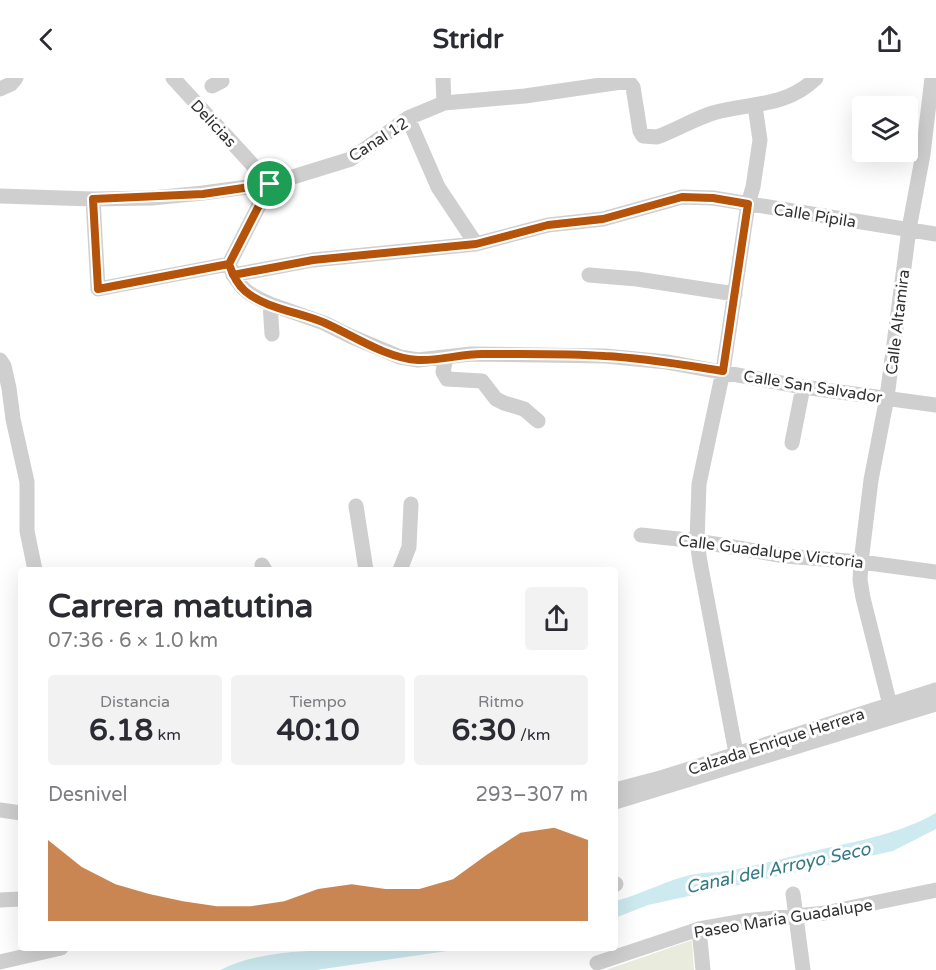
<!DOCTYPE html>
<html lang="es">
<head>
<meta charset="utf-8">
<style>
	body { margin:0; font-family:"Varela Round",sans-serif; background:#f2f2f3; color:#2b2b33; height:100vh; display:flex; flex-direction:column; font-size:22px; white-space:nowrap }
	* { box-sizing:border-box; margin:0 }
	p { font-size:20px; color:#7c7c81 }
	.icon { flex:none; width:33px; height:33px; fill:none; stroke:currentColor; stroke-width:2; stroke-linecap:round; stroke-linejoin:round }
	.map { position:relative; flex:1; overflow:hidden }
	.sheet { position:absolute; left:18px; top:489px; width:600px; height:384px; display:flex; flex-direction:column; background:#fff; border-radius:6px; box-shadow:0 6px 24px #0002 }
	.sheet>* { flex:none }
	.controls { position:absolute; left:852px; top:18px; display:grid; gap:12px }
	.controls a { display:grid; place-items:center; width:66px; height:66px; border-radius:6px; background:#fff; box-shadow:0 6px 24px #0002; font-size:30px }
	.pin { position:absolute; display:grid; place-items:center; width:51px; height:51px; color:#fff; margin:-26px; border:3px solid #fff; border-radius:50%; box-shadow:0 2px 6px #0007 }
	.round { display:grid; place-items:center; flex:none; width:63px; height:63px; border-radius:6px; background:#f2f2f3 }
	.overview { display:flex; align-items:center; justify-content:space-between; height:102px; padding:0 30px }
	h1 { font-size:33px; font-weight:700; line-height:45px }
	.figures { display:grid; grid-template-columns:repeat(3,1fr); gap:9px; height:102px; padding:6px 30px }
	.figures div { display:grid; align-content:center; border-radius:6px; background:#f2f2f3; text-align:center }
	.figures b { font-size:30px; font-weight:700 }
	.figures small { font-size:16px; font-weight:400 }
	.figures p { font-size:16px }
	.chart { height:168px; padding:12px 30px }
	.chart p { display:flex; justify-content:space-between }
	.chart svg { width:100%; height:108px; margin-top:6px; fill:#b45309; opacity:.7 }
	header { display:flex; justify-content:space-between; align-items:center; height:78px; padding:0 30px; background:#fff; font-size:27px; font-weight:700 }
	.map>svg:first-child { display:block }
	.green { fill:#e9ecdd }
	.water { fill:#cceaf0 }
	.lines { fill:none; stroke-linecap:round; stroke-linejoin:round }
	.minor { stroke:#cfcfcf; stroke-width:15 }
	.route-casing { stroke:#fff; stroke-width:12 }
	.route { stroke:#b45309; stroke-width:8 }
	.labels { text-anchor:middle; stroke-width:6; stroke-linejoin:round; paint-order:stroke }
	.street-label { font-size:16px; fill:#323232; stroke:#fff }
	.water-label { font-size:18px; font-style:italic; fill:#347a86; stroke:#fff }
</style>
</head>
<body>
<header><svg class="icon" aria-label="back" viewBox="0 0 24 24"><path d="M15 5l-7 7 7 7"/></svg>Stridr<svg class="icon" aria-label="share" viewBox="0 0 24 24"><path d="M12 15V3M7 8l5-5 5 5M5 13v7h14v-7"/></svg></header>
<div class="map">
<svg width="936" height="892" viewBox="0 0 936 892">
	<rect width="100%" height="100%" fill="#fff"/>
	<path class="green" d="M 692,862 L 694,892 L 606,892 Z"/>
	<path class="water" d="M 936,735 L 936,751 L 893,773 L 648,827 L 615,840 L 615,823 C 644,816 671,799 702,795 C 709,794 717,795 725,793 C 758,788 790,778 823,771 C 862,762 901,755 936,735 Z
		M 357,870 L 468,870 L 316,892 L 220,892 C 262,871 311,874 357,870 Z"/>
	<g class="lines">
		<path class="minor" d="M 173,0 L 270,106 L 229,186 C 238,210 247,216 270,226 L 272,256
			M 212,8 L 222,3
			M 0,11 L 11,6 L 16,0
			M 444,25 L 525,18 L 628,3 L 633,9 L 640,53 L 643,58 L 657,59 C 676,52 694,41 713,35 C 751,24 785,30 816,0
			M 408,40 L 438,109 L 476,166
			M 0,118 L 93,121 L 152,120 L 203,115 L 270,106 L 351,81 L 408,40 L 444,25 L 443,0
			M 93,121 L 98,211 L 229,186
			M 233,197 L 313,182 L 476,166 L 548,147 L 603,141 L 682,119 L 713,120 L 936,156
			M 589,197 L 637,201 L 735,216
			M 270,226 L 324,245 L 350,258 L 400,279 L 418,282 L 471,276 L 605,278 L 667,284 L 803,309 L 936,327
			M 446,279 L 443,294 L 447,301 L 482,303 L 496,321 L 504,325 L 524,331 L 538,343
			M 0,282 L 4,288 L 9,310 L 13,341 L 27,404 L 27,453 L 35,492
			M 792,365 L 803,309
			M 356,428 L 366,492
			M 641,457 L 697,463 L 785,478 L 861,484 L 936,494
			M 262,487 L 265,492
			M 400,492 L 409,469 L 411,426
			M 890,627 L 863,520 L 860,502 L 861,484 L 871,402 L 887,319 L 909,151 L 923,76 L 932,0
			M 738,686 L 700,484 L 697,463 L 699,406 L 723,293 L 748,126 L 753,109 L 760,62 L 755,28
			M 615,712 L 664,699 L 936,612
			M 615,724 L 936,626
			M 0,732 L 21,735
			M 615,807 L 616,806
			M 793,816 L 803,892
			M 0,822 L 21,821
			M 699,851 L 703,892
			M 0,884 L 61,870
			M 597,885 L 699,851 L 744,843 L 825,835 L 936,812"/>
	</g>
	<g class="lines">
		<g class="route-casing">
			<path id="route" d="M 270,106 L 203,116 L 93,121 L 98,211 L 229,186 C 232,195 237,206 245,213 C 266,231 300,234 325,245 C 352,257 388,281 418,282 C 439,283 460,276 482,276 C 522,276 564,275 605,278 C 645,280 684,287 723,293 L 748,126 L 713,120 L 682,119 L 603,141 L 548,147 L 476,166 L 313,182 L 233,197 L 229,186 L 270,106"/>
		</g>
		<use href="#route" class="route"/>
	</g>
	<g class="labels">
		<g class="street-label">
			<text transform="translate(214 45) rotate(47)" y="6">Delicias</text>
			<text transform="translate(378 61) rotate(-33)" y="6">Canal 12</text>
			<text transform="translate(815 137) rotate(9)" y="6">Calle Pípila</text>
			<text transform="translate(897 244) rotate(-83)" y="6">Calle Altamira</text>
			<text transform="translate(813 308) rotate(9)" y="6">Calle San Salvador</text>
			<text transform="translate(771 473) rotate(7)" y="6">Calle Guadalupe Victoria</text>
			<text transform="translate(776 663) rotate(-18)" y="6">Calzada Enrique Herrera</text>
			<text transform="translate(783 840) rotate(-9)" y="6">Paseo María Guadalupe</text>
		</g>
		<g class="water-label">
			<text transform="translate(778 790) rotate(-12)" y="6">Canal del Arroyo Seco</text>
		</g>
	</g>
</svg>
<div class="controls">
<a><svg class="icon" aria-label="layers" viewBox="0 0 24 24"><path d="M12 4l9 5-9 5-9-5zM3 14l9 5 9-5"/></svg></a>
</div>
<div class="pin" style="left:270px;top:106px;background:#1e9e55"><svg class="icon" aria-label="arrive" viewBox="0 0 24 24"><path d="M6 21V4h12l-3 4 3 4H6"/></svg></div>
<section class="sheet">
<div class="overview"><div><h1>Carrera matutina</h1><p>07:36 · 6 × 1.0 km</p></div><a class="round"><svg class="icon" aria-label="share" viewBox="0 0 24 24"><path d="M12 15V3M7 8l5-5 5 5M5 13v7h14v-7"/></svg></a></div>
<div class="figures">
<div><p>Distancia</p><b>6.18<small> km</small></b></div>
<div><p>Tiempo</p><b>40:10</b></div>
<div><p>Ritmo</p><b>6:30<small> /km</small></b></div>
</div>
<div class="chart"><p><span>Desnivel</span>293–307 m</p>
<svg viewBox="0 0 160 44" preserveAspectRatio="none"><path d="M0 44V11L10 22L20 29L30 33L40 36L50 38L60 38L70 36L80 31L90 29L100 31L110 31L120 27L130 17L140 8L150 6L160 11V44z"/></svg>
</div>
</section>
</div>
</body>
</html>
